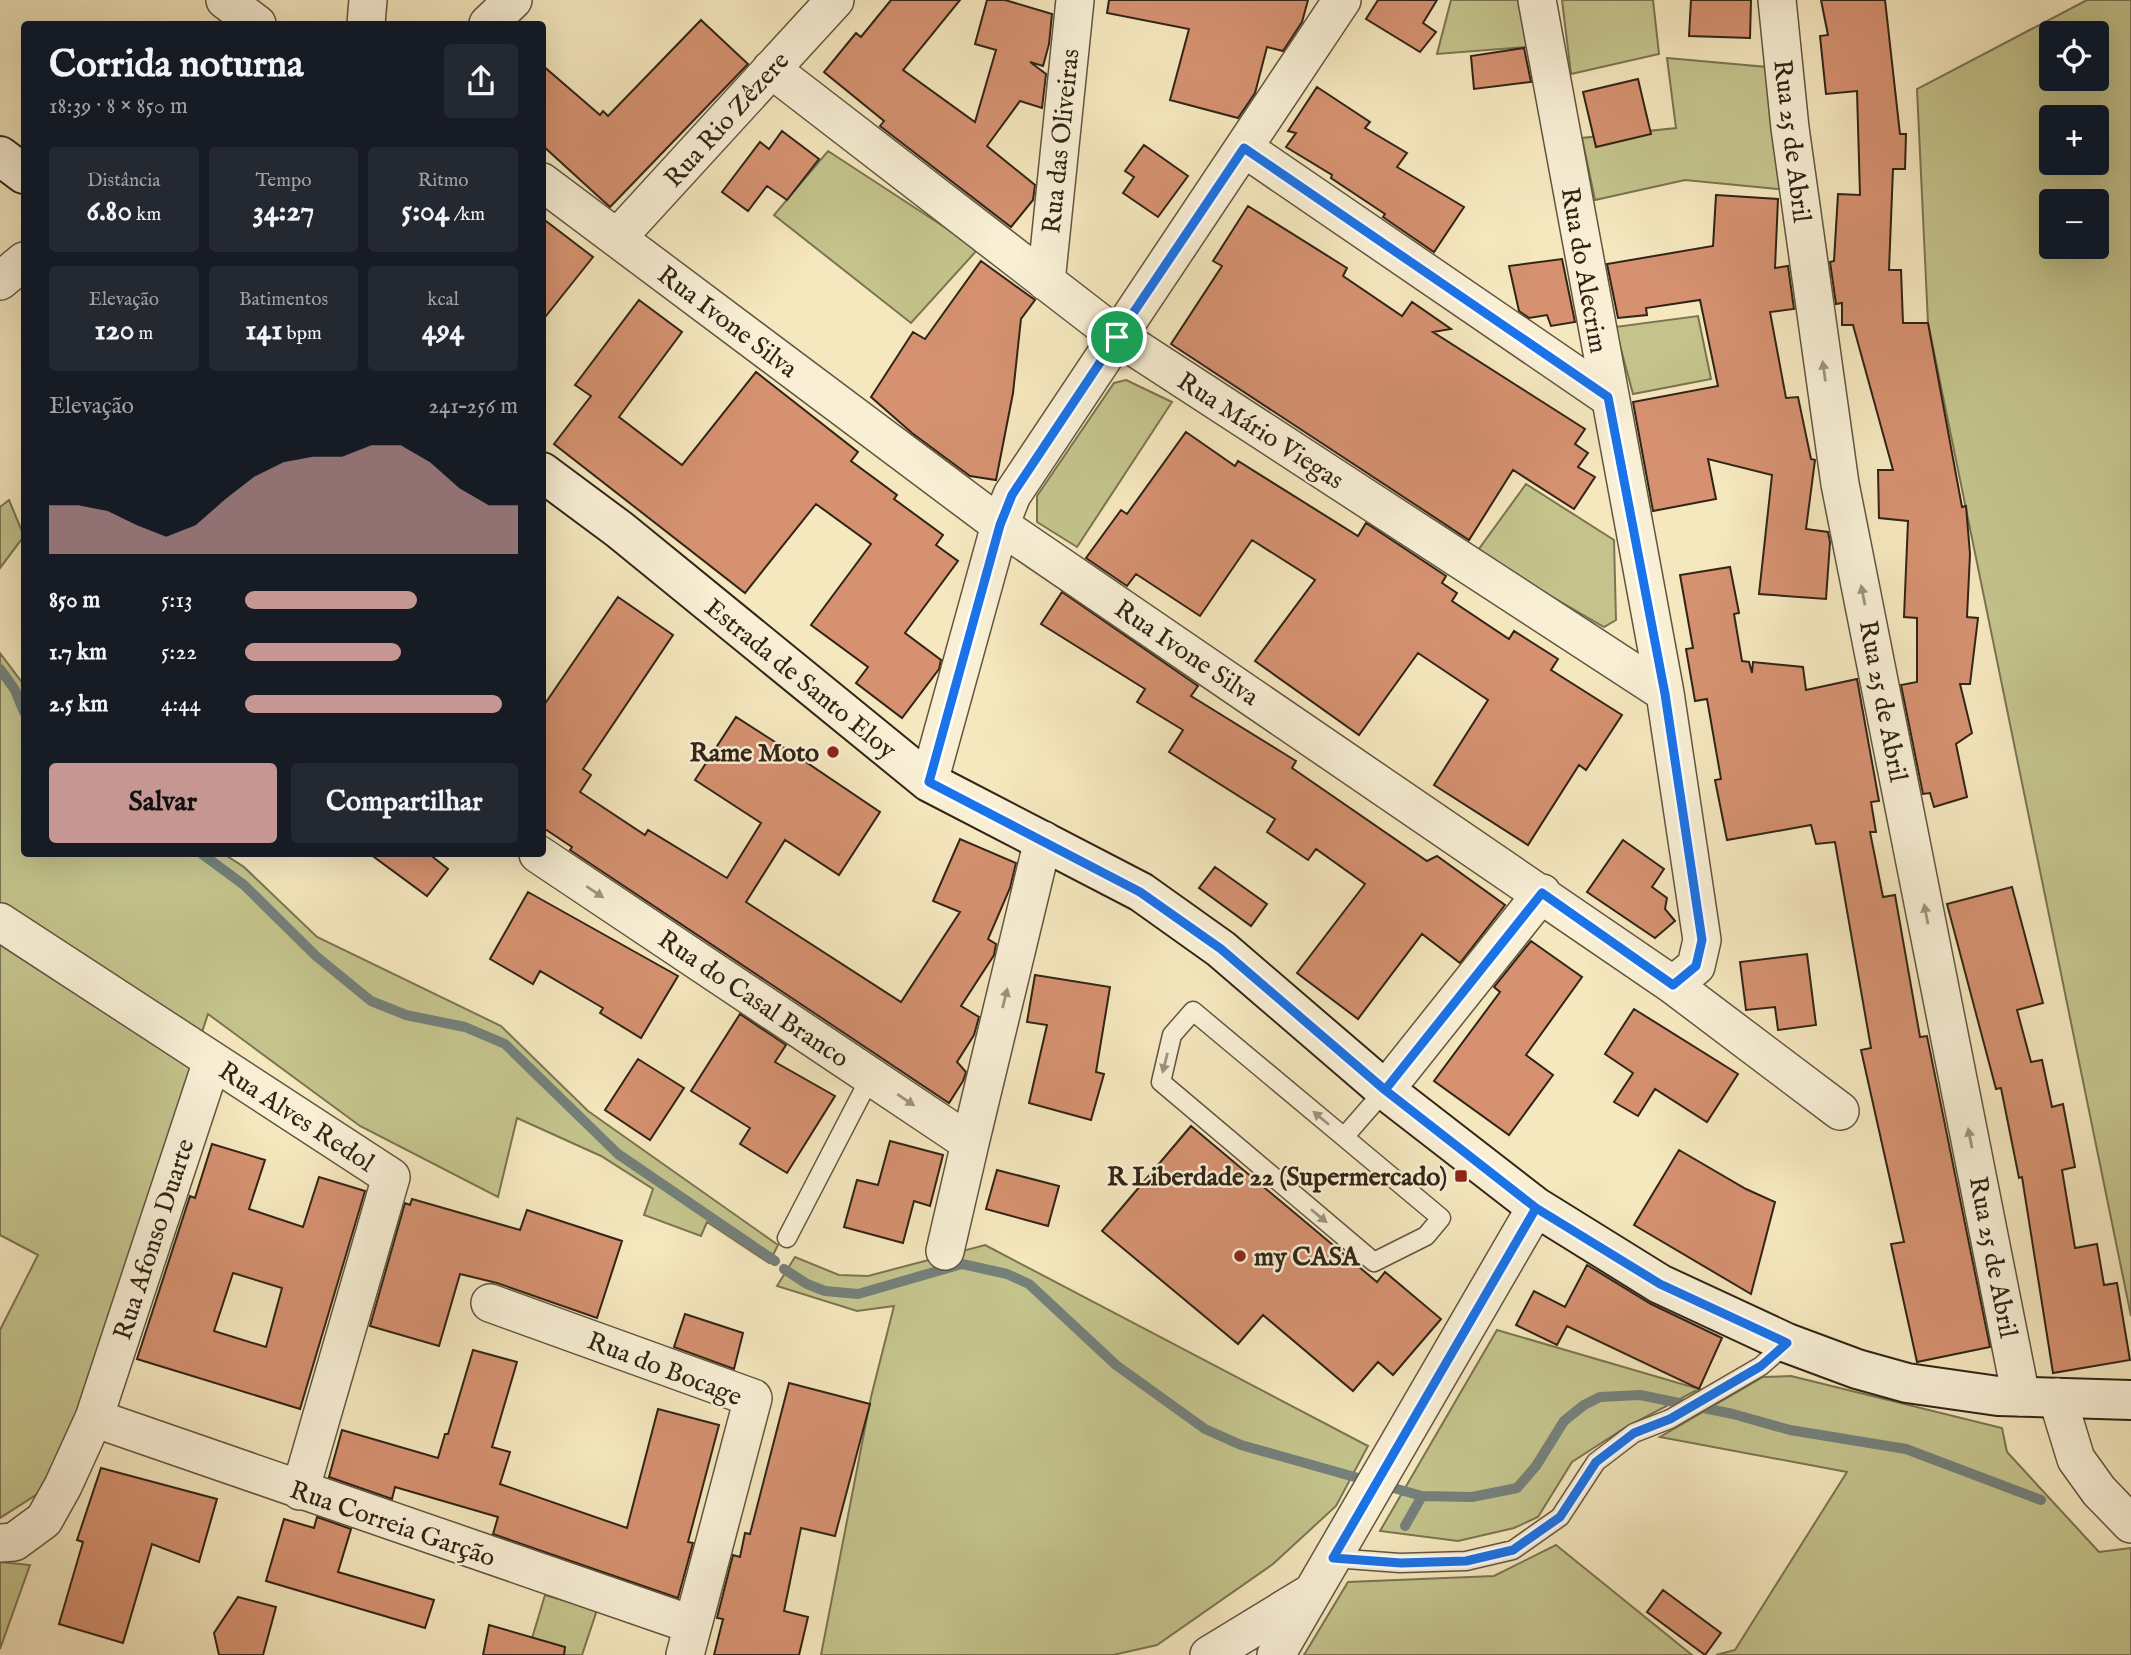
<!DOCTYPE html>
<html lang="pt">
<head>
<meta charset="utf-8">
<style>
	body { margin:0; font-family:"IM FELL English",serif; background:#242831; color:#f1f3f6; height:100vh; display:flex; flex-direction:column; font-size:26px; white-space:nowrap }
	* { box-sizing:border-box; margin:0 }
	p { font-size:23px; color:#9ea1a6 }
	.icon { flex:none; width:38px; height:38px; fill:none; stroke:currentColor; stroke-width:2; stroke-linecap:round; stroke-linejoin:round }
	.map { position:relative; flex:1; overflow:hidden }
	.sheet { position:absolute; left:21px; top:21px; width:525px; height:836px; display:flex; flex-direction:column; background:#171b24; border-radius:7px; box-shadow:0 7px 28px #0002 }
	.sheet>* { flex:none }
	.tools { position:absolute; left:2039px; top:21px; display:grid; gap:14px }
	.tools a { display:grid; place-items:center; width:70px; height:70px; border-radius:7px; background:#171b24; box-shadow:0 7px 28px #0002; font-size:35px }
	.pin { position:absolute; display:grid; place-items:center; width:60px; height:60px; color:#fff; margin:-30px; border:4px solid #fff; border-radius:50%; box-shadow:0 2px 7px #0007 }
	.round { display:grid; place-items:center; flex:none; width:74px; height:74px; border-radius:7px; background:#242831 }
	.head { display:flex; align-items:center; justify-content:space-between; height:119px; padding:0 28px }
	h1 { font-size:38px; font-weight:700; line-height:52px }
	.metrics { display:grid; grid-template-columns:repeat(3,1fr); gap:10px; height:119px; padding:7px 28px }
	.metrics div { display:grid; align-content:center; border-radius:7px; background:#242831; text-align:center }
	.metrics b { font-size:30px; font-weight:700 }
	.metrics small { font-size:19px; font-weight:400 }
	.metrics p { font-size:19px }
	.chart { height:196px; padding:14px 28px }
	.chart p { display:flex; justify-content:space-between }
	.chart svg { width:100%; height:126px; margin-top:7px; fill:#c59692; opacity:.7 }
	.primary-button { display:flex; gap:14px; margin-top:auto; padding:14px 28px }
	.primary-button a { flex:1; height:80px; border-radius:7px; background:#c59692; color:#111; font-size:28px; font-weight:700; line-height:80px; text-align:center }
	.primary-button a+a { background:#242831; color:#f1f3f6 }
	ul { padding:0 28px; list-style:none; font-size:23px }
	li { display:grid; grid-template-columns:112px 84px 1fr; align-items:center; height:52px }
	li i { height:18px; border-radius:9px; background:#c59692 }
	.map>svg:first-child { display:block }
	.green { fill:#c4c38c; stroke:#7a7451; stroke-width:2; fill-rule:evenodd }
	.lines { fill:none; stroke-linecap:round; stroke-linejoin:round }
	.stream { stroke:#74807a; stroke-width:10 }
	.building { fill:#d59170; stroke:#312416; stroke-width:2; fill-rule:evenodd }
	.lane-casing { stroke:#625540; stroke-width:21 }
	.street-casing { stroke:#625540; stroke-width:40 }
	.secondary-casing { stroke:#312416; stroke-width:42 }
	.lane { stroke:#f8efd5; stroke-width:18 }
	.street { stroke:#f8efd5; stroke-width:37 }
	.secondary { stroke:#f8efd5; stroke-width:38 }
	.oneway { fill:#9e947f }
	.route-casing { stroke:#fff; stroke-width:14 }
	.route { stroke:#1a73e8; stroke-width:9 }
	.poi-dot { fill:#8f2418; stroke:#f8efd5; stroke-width:2.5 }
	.labels { text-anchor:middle; stroke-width:5; stroke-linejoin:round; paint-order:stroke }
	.street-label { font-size:26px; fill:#312416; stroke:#f8efd5 }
	.poi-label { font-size:26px; font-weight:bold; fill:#312416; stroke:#f8efd5; text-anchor:end }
</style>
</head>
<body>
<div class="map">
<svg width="2131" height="1655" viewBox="0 0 2131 1655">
	<rect width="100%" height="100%" fill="#f5e7be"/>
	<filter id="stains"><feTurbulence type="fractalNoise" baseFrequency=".00286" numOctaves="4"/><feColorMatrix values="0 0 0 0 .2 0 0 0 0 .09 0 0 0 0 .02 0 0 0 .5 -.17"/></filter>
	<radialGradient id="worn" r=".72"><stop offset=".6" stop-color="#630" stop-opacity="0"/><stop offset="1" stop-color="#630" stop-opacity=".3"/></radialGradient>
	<path class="green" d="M 1451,0 L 1518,0 L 1527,47 L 1437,54 Z
		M 1562,0 L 1653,0 L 1659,54 L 1571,74 Z
		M 2087,0 L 2131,0 L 2131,1316 L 1928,323 L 1917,89 ZM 2051,33 L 2096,33 L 2096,79 L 2051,79 ZM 2051,117 L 2096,117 L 2096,163 L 2051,163 ZM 2051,201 L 2096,201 L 2096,247 L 2051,247 Z
		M 1667,58 L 1767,67 L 1788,190 L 1685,180 L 1595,200 L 1582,138 L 1676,128 Z
		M 828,151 L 978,249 L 911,323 L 774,215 Z
		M 1698,316 L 1711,379 L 1633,394 L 1615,327 Z
		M 1126,380 L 1172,402 L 1077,547 L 1037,522 L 1037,496 L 1114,383 Z
		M 1526,484 L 1614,540 L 1616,620 L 1604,627 L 1476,553 Z
		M 9,500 L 24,536 L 0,568 L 0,507 Z
		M 0,653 L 24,685 L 24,854 L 224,854 L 244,867 L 317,937 L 501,1026 L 588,1111 L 778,1245 L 769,1263 L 707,1222 L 701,1236 L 644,1215 L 653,1189 L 601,1156 L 517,1118 L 498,1197 L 360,1126 L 208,1014 L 53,1484 L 0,1518 L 0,1330 L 38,1255 L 0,1235 Z
		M 985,1245 L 1368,1446 L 1336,1506 L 1273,1564 L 1157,1645 L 1113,1655 L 821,1655 L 871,1397 L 894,1306 L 857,1311 L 777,1286 L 795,1257 L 839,1275 L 868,1276 Z
		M 1497,1330 L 1699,1389 L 1626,1427 L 1572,1462 L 1538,1517 L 1514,1528 L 1458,1541 L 1380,1531 Z
		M 1791,1376 L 2002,1428 L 2007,1452 L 2099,1552 L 2131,1548 L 2131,1655 L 1716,1655 L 1735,1650 L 1847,1472 L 1660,1437 L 1763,1377 Z
		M 1556,1545 L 1692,1655 L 1304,1655 L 1348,1582 L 1494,1576 Z
		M 0,1562 L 30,1565 L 0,1649 Z
		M 545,1595 L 597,1610 L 582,1655 L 527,1655 Z"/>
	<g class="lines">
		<path class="stream" d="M 0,669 L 15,690 L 24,712
			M 202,854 L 244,885 L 316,956 L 371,1001 L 406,1015 L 465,1027 L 505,1044 L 618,1154 L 775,1261
			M 784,1269 L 807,1284 L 825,1291 L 858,1294 L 962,1264 L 1007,1274 L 1029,1284 L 1116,1365 L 1205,1429 L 1241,1445 L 1422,1496 L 1472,1497 L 1517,1488 L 1536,1466 L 1564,1421 L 1584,1405 L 1600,1397 L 1640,1395 L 1733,1414 L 1790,1430 L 1906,1449 L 2041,1500
			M 1405,1526 L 1422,1496"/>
	</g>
	<path class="building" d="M 891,0 L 960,0 L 903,70 L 975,122 L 996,50 L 975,44 L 987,0 L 1005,0 L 1052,14 L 1049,44 L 1043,66 L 1030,62 L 1046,74 L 1042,108 L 1020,101 L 987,146 L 1035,185 L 1033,200 L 1011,227 L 880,126 L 884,121 L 824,72 L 856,33 L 861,37 Z
		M 1109,0 L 1308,0 L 1302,22 L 1283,51 L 1267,47 L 1255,93 L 1238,118 L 1170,100 L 1189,29 L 1107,13 Z
		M 1378,0 L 1437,0 L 1423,23 L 1436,32 L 1420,52 L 1366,19 Z
		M 1691,0 L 1751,0 L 1750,38 L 1689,36 Z
		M 1821,0 L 1885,0 L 1900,134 L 1906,134 L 1905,169 L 1893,169 L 1889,270 L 1901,270 L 1903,323 L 1928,323 L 1962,507 L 1966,506 L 1970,554 L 1967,617 L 1978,618 L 1970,684 L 1960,684 L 1972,733 L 1956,744 L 1967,797 L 1934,807 L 1930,793 L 1923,794 L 1901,685 L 1917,682 L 1917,618 L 1904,617 L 1908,521 L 1879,518 L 1878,470 L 1893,470 L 1853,325 L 1842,325 L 1842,303 L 1836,304 L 1830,262 L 1834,261 L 1838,194 L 1860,195 L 1857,91 L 1826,94 L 1820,36 L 1828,35 Z
		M 701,20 L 748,64 L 610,207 L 542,145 L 542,65 L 600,115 L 603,111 L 608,116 Z
		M 1524,48 L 1531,82 L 1474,89 L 1471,56 Z
		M 1638,79 L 1651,134 L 1596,147 L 1583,92 Z
		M 1317,87 L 1370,122 L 1365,128 L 1407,153 L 1397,167 L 1464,207 L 1434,252 L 1383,217 L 1385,214 L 1331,178 L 1332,175 L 1286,147 L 1296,133 L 1288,131 Z
		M 782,131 L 819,159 L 787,200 L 767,186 L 748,211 L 722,192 L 760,142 L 769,149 Z
		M 1144,145 L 1188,176 L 1158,217 L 1123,193 L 1134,177 L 1125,171 Z
		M 1716,195 L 1778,199 L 1775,268 L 1788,266 L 1794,309 L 1770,312 L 1786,398 L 1798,397 L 1811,459 L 1815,460 L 1806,529 L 1828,532 L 1830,542 L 1826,599 L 1759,594 L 1772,475 L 1708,459 L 1716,499 L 1653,511 L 1633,402 L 1718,386 L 1700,300 L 1646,308 L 1647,315 L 1618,318 L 1607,264 L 1713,246 Z
		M 1248,206 L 1347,268 L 1343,276 L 1402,316 L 1412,302 L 1451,329 L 1433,332 L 1585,429 L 1575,444 L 1588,453 L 1578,467 L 1595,477 L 1574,509 L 1513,470 L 1469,540 L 1171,344 L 1222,266 L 1213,261 Z
		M 542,218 L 593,257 L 542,321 Z
		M 1562,259 L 1575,322 L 1551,326 L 1547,315 L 1529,318 L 1519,311 L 1509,266 Z
		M 981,261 L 1035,300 L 1021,319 L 1013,393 L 996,480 L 970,476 L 912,433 L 871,397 L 913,332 L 925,339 Z
		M 639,300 L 682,332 L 619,417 L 682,465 L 756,372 L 858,452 L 851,461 L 897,495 L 894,499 L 943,535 L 936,545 L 958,561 L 905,633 L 941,660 L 939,669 L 902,718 L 856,683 L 868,667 L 811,625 L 871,544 L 816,504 L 745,593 L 554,444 L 591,396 L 575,385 Z
		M 1186,432 L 1235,466 L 1238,461 L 1358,536 L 1366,523 L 1446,576 L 1442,583 L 1457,593 L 1452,601 L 1509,639 L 1514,631 L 1558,659 L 1551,670 L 1622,715 L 1586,770 L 1579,765 L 1528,845 L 1434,785 L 1488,700 L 1418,653 L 1359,735 L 1255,661 L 1315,580 L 1252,540 L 1200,616 L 1136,574 L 1127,586 L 1086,558 L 1121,510 L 1127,514 Z
		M 1730,567 L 1739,613 L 1734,614 L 1742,661 L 1749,662 L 1752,673 L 1753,662 L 1803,667 L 1806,690 L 1857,679 L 1879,801 L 1871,802 L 1876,832 L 1870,832 L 1883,897 L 1895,895 L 1920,1037 L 1927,1036 L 1990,1347 L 1917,1362 L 1891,1244 L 1904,1242 L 1861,1050 L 1871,1048 L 1835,842 L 1816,844 L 1811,825 L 1727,840 L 1715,780 L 1721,779 L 1707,699 L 1695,701 L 1686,649 L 1693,648 L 1680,575 Z
		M 1062,592 L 1198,686 L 1191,696 L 1296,761 L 1292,768 L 1427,861 L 1437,856 L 1505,905 L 1460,963 L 1422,934 L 1358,1019 L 1297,973 L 1365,884 L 1316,849 L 1308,860 L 1267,832 L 1275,819 L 1169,752 L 1183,730 L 1137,702 L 1145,689 L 1041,624 Z
		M 618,597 L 673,635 L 583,769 L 591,775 L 580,792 L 645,835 L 648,830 L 727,878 L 761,823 L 695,780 L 736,717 L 797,756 L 880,812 L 839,875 L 785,840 L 746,902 L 901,1002 L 960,912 L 933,901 L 960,839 L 1016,863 L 1010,888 L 988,939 L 996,944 L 994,955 L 961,1006 L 979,1017 L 974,1035 L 957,1062 L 966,1072 L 963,1081 L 949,1103 L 570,850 L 572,847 L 542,827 L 542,708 Z
		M 1623,840 L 1664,869 L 1652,887 L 1667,898 L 1665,909 L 1675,921 L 1655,938 L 1587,892 Z
		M 370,854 L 429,854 L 448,869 L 427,896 Z
		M 1215,867 L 1267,904 L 1251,926 L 1199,888 Z
		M 2012,887 L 2043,1003 L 2017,1010 L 2031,1062 L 2042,1060 L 2052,1107 L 2063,1104 L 2075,1167 L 2062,1170 L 2075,1248 L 2097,1244 L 2104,1285 L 2117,1283 L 2130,1360 L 2053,1373 L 2022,1177 L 2019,1178 L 2001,1088 L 1996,1089 L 1947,904 Z
		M 528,892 L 678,976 L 641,1038 L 600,1013 L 603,1008 L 540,971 L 533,984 L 490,959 Z
		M 1531,941 L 1582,977 L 1526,1055 L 1553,1075 L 1509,1135 L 1434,1081 L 1500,992 L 1494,987 Z
		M 1807,954 L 1816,1025 L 1778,1030 L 1775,1007 L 1746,1010 L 1740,962 Z
		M 1035,975 L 1110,987 L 1096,1072 L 1104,1074 L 1091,1120 L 1029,1103 L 1047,1025 L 1027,1022 Z
		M 1634,1009 L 1738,1074 L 1707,1122 L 1655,1089 L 1638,1116 L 1614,1102 L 1633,1073 L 1605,1054 Z
		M 740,1014 L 786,1045 L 775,1062 L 835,1096 L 787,1173 L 740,1144 L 750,1128 L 691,1091 Z
		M 638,1059 L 684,1088 L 650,1140 L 605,1110 Z
		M 1191,1126 L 1377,1282 L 1385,1272 L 1441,1319 L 1393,1375 L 1378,1362 L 1353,1391 L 1263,1315 L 1238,1344 L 1102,1231 Z
		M 890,1141 L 943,1155 L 930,1206 L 914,1201 L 903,1243 L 844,1227 L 857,1180 L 878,1185 Z
		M 212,1144 L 265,1160 L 249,1209 L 303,1227 L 319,1177 L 365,1191 L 300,1409 L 137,1359 L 190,1196 L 195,1198 ZM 233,1273 L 282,1288 L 266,1347 L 214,1331 Z
		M 1679,1150 L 1746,1189 L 1775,1202 L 1751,1294 L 1634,1225 Z
		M 997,1170 L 1059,1186 L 1048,1226 L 986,1209 Z
		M 412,1199 L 520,1230 L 527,1210 L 622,1241 L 597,1318 L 497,1283 L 460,1274 L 439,1346 L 370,1326 L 405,1203 L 410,1205 Z
		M 1587,1265 L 1651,1304 L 1722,1338 L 1699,1389 L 1567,1326 L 1557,1345 L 1516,1325 L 1534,1291 L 1565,1307 Z
		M 685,1314 L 743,1333 L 734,1369 L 674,1347 Z
		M 473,1350 L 517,1362 L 492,1447 L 510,1452 L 500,1484 L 627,1528 L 658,1409 L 719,1425 L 688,1542 L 693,1543 L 678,1598 L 493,1534 L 498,1517 L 395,1487 L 392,1499 L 329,1477 L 342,1430 L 438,1458 L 445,1434 L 448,1434 Z
		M 789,1383 L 870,1404 L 835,1536 L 801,1528 L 784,1611 L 808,1617 L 799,1655 L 714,1655 L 723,1619 L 717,1618 L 733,1555 L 740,1557 L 745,1533 L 750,1534 Z
		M 101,1468 L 217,1499 L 199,1562 L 152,1544 L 123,1643 L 59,1624 L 83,1542 L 77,1540 Z
		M 317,1517 L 351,1529 L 338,1572 L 434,1600 L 425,1628 L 266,1581 L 284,1519 L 314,1528 Z
		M 1663,1590 L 1721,1633 L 1705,1655 L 1647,1612 Z
		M 238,1597 L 276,1607 L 263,1655 L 219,1655 L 214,1633 Z
		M 489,1625 L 565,1647 L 564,1655 L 483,1655 Z"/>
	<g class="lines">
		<g class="lane-casing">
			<path id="lane" d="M 1344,1137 L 1441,1218 L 1426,1236 L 1374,1262 L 1161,1082 L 1172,1035 L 1193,1011 L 1344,1137 L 1385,1090
				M 787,1238 L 871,1076
				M 1333,1558 L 1400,1563 L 1466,1561 L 1513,1550 L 1560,1517 L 1596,1462 L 1634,1433 L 1670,1419 L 1761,1366 L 1787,1343"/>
		</g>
		<g class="street-casing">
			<path id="street" d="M 225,0 L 257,24
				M 1537,0 L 1665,693 L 1702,940 L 1696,966 L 1673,985
				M 1777,0 L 1790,128 L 1840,484 L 2021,1397
				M 366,24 L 368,0
				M 488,24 L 513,0
				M 771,69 L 1117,336 L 1665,693
				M 1244,148 L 1608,397
				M 542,182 L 1000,525 L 1673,985 L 1840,1111
				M 617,238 L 835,0
				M 0,281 L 24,261
				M 1046,282 L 1075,0
				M 929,782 L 1000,525 L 1012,495 L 1342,0
				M 538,854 L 970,1143 L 1043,840
				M 0,922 L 391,1177 L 300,1491
				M 1385,1090 L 1542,893
				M 945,1251 L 970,1143
				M 490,1303 L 753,1398 L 685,1655
				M 2057,1397 L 2076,1459 L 2099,1491 L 2131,1524
				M 94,1418 L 693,1625
				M 0,1543 L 14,1542 L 44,1520 L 63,1486 L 94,1418 L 212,1061
				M 1209,1655 L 1309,1594
				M 1276,1655 L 1536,1207"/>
		</g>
		<g class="secondary-casing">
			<path id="secondary" d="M 0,156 L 24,174
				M 542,472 L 620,530 L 929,782 L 1141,892 L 1221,949 L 1385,1090 L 1536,1207 L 1660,1284 L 1787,1343 L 1857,1369 L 1907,1383 L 1998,1396 L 2131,1400"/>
		</g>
		<use href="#lane" class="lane"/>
		<use href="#street" class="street"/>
		<use href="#secondary" class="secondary"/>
	</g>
	<defs><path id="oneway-solid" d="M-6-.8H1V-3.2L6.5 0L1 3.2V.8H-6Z" transform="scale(1.75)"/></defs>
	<g class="oneway">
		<use href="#oneway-solid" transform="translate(1824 371) rotate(-98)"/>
		<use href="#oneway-solid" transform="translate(1863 595) rotate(-101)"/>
		<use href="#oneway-solid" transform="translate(595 892) rotate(34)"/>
		<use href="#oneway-solid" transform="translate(1926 914) rotate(-101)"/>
		<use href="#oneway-solid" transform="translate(1005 998) rotate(-76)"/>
		<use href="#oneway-solid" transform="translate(1165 1063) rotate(104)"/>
		<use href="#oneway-solid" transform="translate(906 1100) rotate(34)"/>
		<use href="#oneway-solid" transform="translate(1321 1118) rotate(-140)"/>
		<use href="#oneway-solid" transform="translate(1970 1138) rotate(-101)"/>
		<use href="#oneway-solid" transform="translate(1319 1216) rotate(40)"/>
	</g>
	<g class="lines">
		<g class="route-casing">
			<path id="route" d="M 1117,337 L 1012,495 L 1000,525 L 929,782 L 1140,892 L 1221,949 L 1385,1090 L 1536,1208 L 1660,1284 L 1787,1343 L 1761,1366 L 1670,1419 L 1634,1433 L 1596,1462 L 1560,1517 L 1513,1550 L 1466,1561 L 1401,1563 L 1333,1558 L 1536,1208 L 1385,1090 L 1542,893 L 1673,985 L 1696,966 L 1702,940 L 1665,694 L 1608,397 L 1244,148 L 1117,337"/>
		</g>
		<use href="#route" class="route"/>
	</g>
	<g class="poi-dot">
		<circle cx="833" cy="752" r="7"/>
		<rect x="1454" y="1169" width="14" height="14" rx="3.5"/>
		<circle cx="1240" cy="1256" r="7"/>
	</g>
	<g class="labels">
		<g class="street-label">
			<text transform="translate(726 119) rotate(-48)" y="9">Rua Rio Zêzere</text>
			<text transform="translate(1060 141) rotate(-84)" y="9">Rua das Oliveiras</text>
			<text transform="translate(1793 141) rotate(83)" y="9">Rua 25 de Abril</text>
			<text transform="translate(1585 270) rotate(80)" y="9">Rua do Alecrim</text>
			<text transform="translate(728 321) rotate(37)" y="9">Rua Ivone Silva</text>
			<text transform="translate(1261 430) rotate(33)" y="9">Rua Mário Viegas</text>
			<text transform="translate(1187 652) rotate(34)" y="9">Rua Ivone Silva</text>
			<text transform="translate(801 678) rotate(39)" y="9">Estrada de Santo Eloy</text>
			<text transform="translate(1884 701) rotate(79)" y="9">Rua 25 de Abril</text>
			<text transform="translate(754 998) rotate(34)" y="9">Rua do Casal Branco</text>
			<text transform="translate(297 1116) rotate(33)" y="9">Rua Alves Redol</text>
			<text transform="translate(153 1239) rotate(-72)" y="9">Rua Afonso Duarte</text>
			<text transform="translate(1994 1257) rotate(79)" y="9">Rua 25 de Abril</text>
			<text transform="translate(665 1368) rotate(21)" y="9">Rua do Bocage</text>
			<text transform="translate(393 1523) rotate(19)" y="9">Rua Correia Garção</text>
		</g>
		<g class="poi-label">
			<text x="819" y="761">Rame Moto</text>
			<text x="1447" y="1185">R Liberdade 22 (Supermercado)</text>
			<text x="1254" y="1265" text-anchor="start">my CASA</text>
		</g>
	</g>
	<rect width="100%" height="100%" filter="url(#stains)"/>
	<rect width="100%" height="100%" fill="url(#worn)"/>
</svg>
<div class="tools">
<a><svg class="icon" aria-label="locate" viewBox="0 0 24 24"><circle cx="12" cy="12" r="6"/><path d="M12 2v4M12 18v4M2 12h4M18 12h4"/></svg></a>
<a>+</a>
<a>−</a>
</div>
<div class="pin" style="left:1117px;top:337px;background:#1e9e55"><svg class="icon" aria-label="arrive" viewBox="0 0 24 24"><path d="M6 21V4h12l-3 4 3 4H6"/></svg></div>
<section class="sheet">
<div class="head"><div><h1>Corrida noturna</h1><p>18:39 · 8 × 850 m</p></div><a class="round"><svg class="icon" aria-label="share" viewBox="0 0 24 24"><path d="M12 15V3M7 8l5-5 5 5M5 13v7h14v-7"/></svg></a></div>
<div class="metrics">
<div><p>Distância</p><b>6.80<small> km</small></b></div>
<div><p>Tempo</p><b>34:27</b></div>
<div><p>Ritmo</p><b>5:04<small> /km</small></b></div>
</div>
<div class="metrics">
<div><p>Elevação</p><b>120<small> m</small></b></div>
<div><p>Batimentos</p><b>141<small> bpm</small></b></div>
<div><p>kcal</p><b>494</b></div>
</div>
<div class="chart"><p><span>Elevação</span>241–256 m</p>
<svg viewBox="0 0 160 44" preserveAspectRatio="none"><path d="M0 44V27L10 27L20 29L30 34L40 38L50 34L60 25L70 17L80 12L90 10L100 10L110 6L120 6L130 12L140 21L150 27L160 27V44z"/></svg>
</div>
<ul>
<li><b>850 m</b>5:13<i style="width:63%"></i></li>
<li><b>1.7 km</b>5:22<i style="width:57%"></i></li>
<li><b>2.5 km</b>4:44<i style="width:94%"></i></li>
</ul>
<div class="primary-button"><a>Salvar</a><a>Compartilhar</a></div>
</section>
</div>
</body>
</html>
